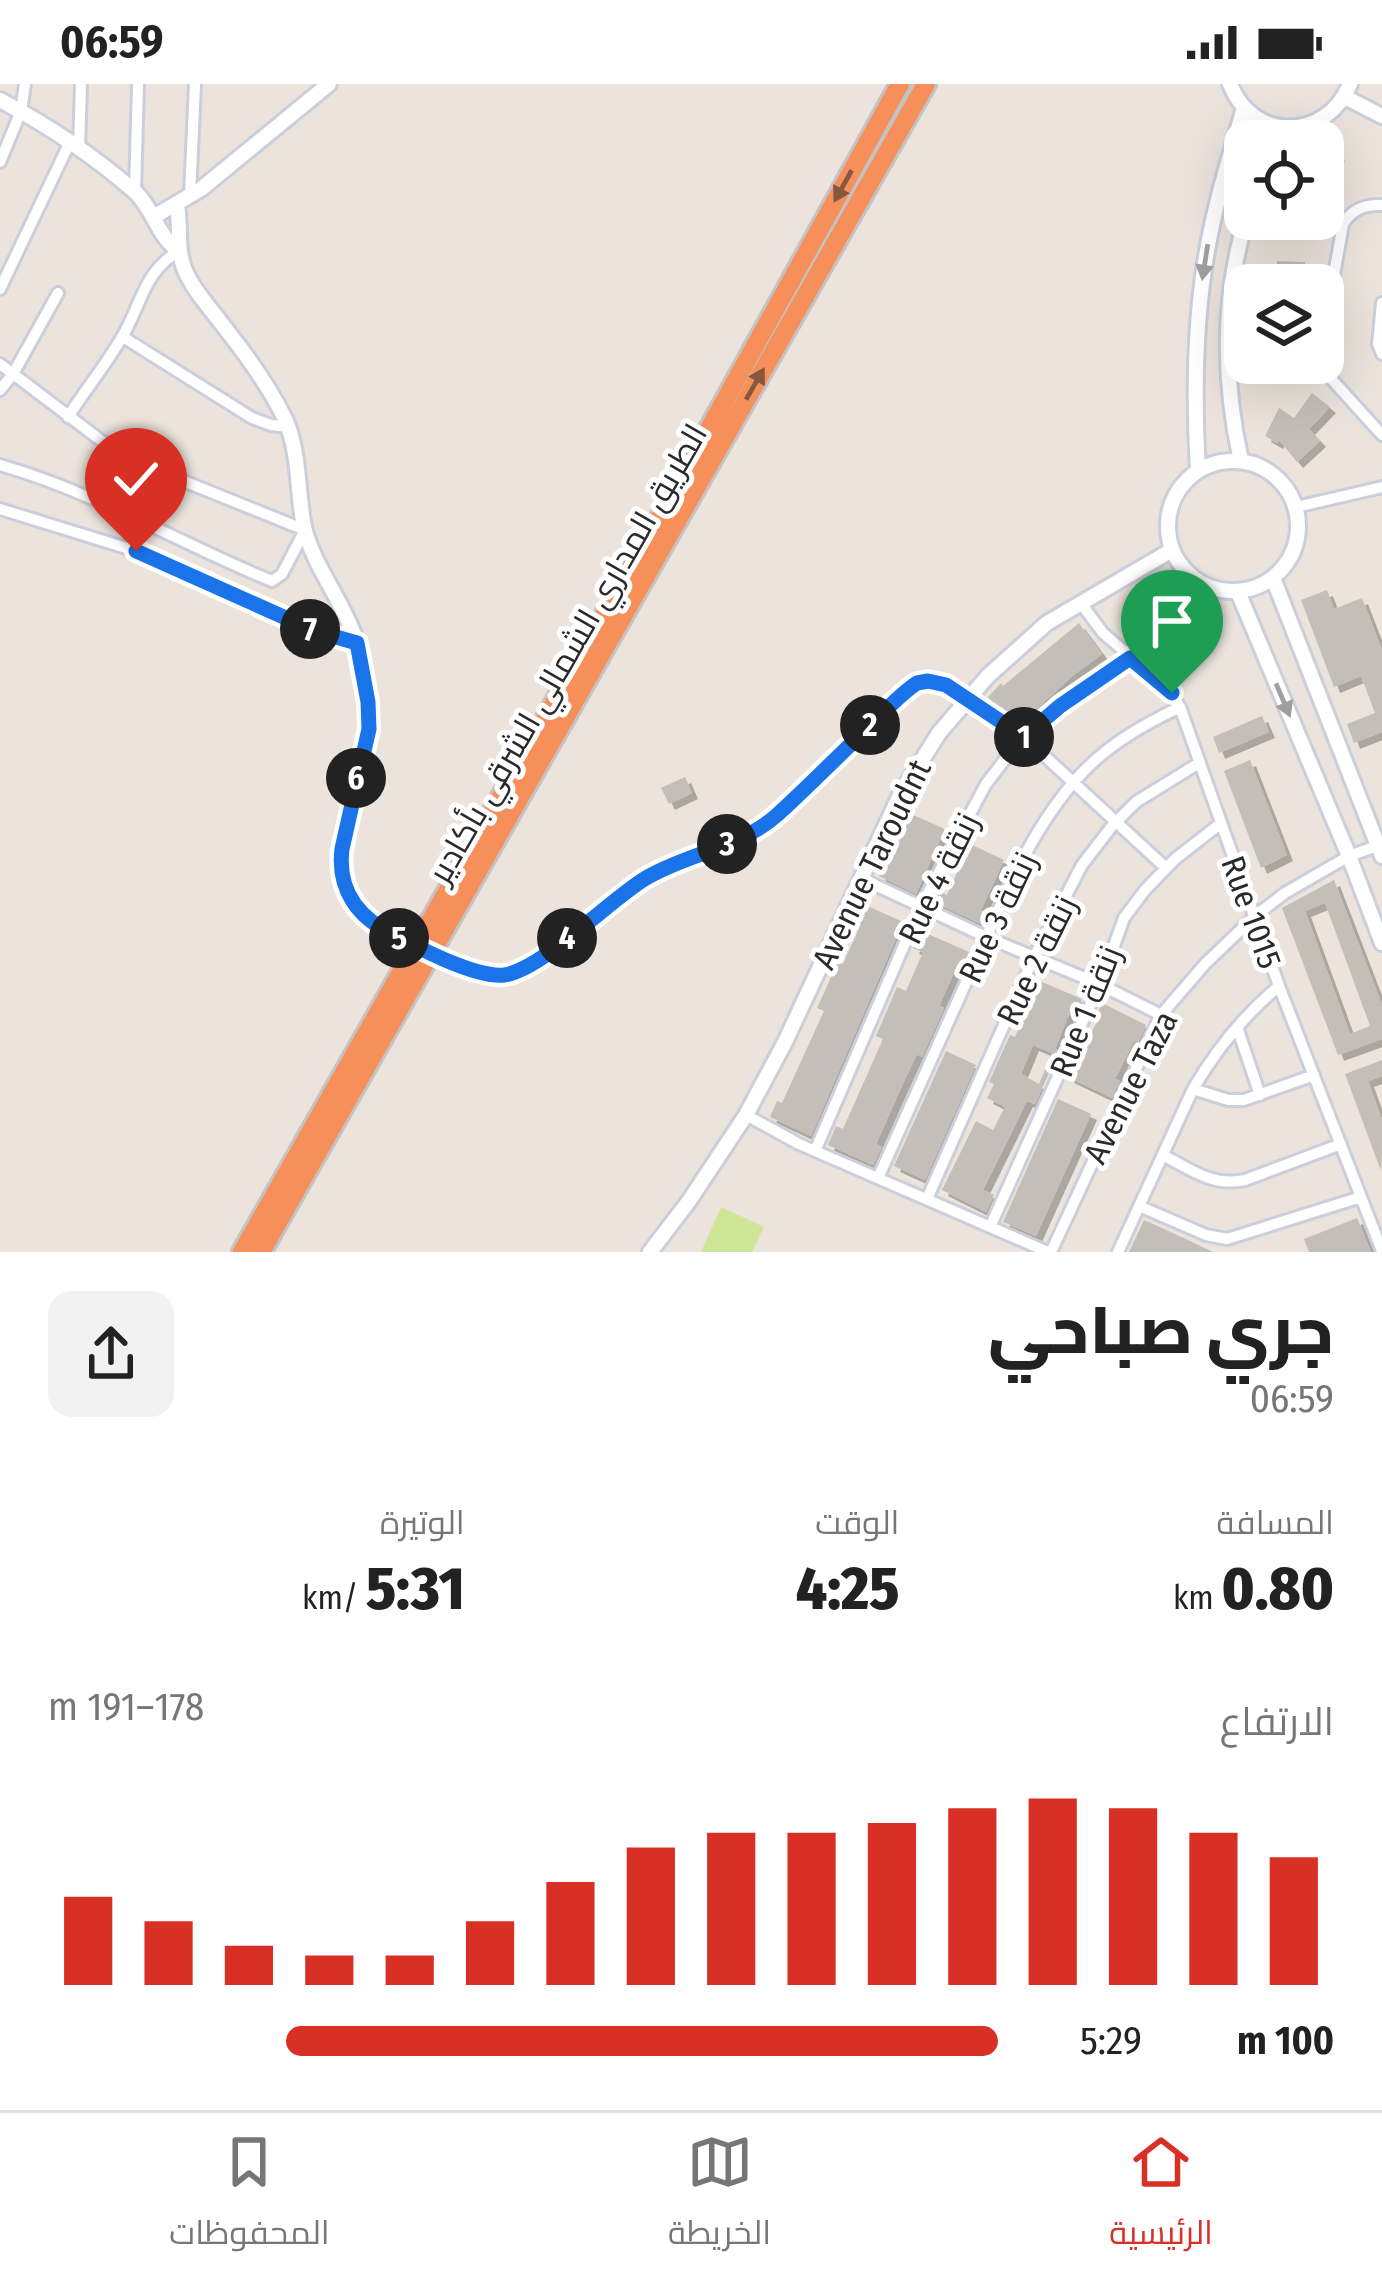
<!DOCTYPE html>
<html lang="ar">
<head>
<meta charset="utf-8">
<style>
	body { margin:0; font-family:"Fira Sans Condensed",Cairo,sans-serif; background:#f2f2f2; color:#222; direction:rtl; height:100vh; display:flex; flex-direction:column; font-size:45px; white-space:nowrap }
	* { box-sizing:border-box; margin:0 }
	p { font-size:39px; color:#767676 }
	.icon { flex:none; width:66px; height:66px; fill:none; stroke:currentColor; stroke-width:2; stroke-linecap:round; stroke-linejoin:round }
	.map { position:relative; height:1168px; overflow:hidden; direction:ltr }
	.drawer { display:flex; flex-direction:column; background:#fff; flex:1 }
	.drawer>* { flex:none }
	.fabs { position:absolute; left:1224px; top:36px; display:grid; gap:24px }
	.fabs a { display:grid; place-items:center; width:120px; height:120px; border-radius:24px; background:#fff; box-shadow:0 12px 48px #0002; font-size:60px }
	.pin { position:absolute; display:grid; place-items:center; width:102px; height:102px; color:#fff; margin:-123px -51px; border-radius:50% 50% 50% 0; rotate:-45deg; box-shadow:0 0 12px #0007 }
	.pin .icon { rotate:45deg }
	.km { position:absolute; width:60px; height:60px; margin:-30px; border-radius:50%; background:#222; color:#fff; font-size:33px; line-height:60px; text-align:center }
	.round { display:grid; place-items:center; flex:none; width:126px; height:126px; border-radius:24px; background:#f2f2f2 }
	.head { display:flex; align-items:center; justify-content:space-between; height:204px; padding:0 48px }
	h1 { font-size:66px; font-weight:800; line-height:90px }
	.figures { display:grid; grid-template-columns:repeat(3,1fr); gap:18px; height:204px; padding:12px 48px }
	.figures div { display:grid; align-content:center }
	.figures b { font-size:60px; font-weight:800 }
	.figures small { font-size:33px; font-weight:400 }
	.figures p { font-size:33px }
	.chart { height:336px; padding:24px 48px }
	.chart p { display:flex; justify-content:space-between }
	.chart svg { width:100%; height:216px; margin-top:12px; stroke:#d93025; stroke-width:6 }
	ul { padding:0 48px; list-style:none; font-size:39px }
	li { display:grid; grid-template-columns:192px 144px 1fr; align-items:center; height:90px }
	li i { height:30px; border-radius:15px; background:#d93025 }
	.status { display:flex; justify-content:space-between; align-items:center; height:84px; padding:0 60px; background:#fff; direction:ltr }
	.status svg { height:33px; fill:currentColor }
	.dock { display:flex; justify-content:space-around; align-items:center; height:168px; border-top:3px solid #e0e0e0; background:#fff; font-size:33px; color:#767676 }
	.dock a { display:grid; justify-items:center; gap:6px }
	.dock .current { color:#d93025 }
	.map>svg:first-child { display:block }
	.pitch { fill:#cde797 }
	.building { fill:#c4beb8; fill-rule:evenodd; filter:url(#shadow) }
	.lines { fill:none; stroke-linecap:round; stroke-linejoin:round }
	.street-casing { stroke:#cbcfdb; stroke-width:16 }
	.secondary-casing { stroke:#cbcfdb; stroke-width:20 }
	.highway-casing { stroke:#c3c3c3; stroke-width:24 }
	.street { stroke:#fff; stroke-width:10 }
	.secondary { stroke:#fff; stroke-width:14 }
	.highway { stroke:#f78f5b; stroke-width:18 }
	.secondary-bridge-casing { stroke:#cbcfdb; stroke-width:20; stroke-linecap:butt }
	.secondary-bridge { stroke:#fff; stroke-width:14 }
	.oneway { fill:#865740 }
	.oneway2 { fill:#9f9f9f }
	.route-casing { stroke:#fff; stroke-width:24 }
	.route { stroke:#1a73e8; stroke-width:15 }
	.labels { text-anchor:middle; stroke-width:10; stroke-linejoin:round; paint-order:stroke }
	.street-label { font-size:33px; fill:#2a2a2a; stroke:#fff }
</style>
</head>
<body>
<div class="status"><b>06:59</b><svg viewBox="0 0 49 12"><path d="M0 12V9h3v3zM5 12V6h3v6zM10 12V3h3v9zM15 12V0h3v12zM26 1h20v11H26zM47 4h2v5h-2z"/></svg></div>
<div class="map">
<svg width="1382" height="1168" viewBox="0 0 1382 1168">
	<defs>
		<filter id="shadow"><feDropShadow dx="6" dy="6" stdDeviation="0" flood-color="#0004"/></filter>
	</defs>
	<rect width="100%" height="100%" fill="#ebe3dc"/>
	<path class="pitch" d="M 721,1123 L 764,1143 L 752,1168 L 701,1168 Z"/>
	<path class="building" d="M 1324,45 L 1339,72 L 1323,79 L 1323,46 Z
		M 1277,177 L 1305,178 L 1304,197 L 1276,196 Z
		M 1268,279 L 1300,279 L 1301,292 L 1269,294 Z
		M 1312,309 L 1330,323 L 1309,345 L 1320,357 L 1297,378 L 1279,356 L 1277,359 L 1265,352 L 1279,324 L 1294,334 Z
		M 1159,487 L 1185,509 L 1202,517 L 1192,545 L 1171,536 L 1157,561 L 1122,533 L 1144,513 L 1135,501 Z
		M 1327,506 L 1334,525 L 1362,514 L 1382,566 L 1382,648 L 1354,659 L 1347,640 L 1375,629 L 1361,592 L 1334,603 L 1301,516 Z
		M 1079,539 L 1102,570 L 1071,593 L 1021,639 L 998,624 L 988,613 L 1001,599 L 1003,602 Z
		M 1262,632 L 1269,648 L 1219,669 L 1213,653 Z
		M 1250,676 L 1287,771 L 1261,784 L 1224,687 Z
		M 685,693 L 692,709 L 669,720 L 661,704 Z
		M 911,730 L 945,745 L 916,810 L 879,792 L 885,779 L 889,781 Z
		M 970,760 L 1004,776 L 981,826 L 986,829 L 981,840 L 934,818 L 940,807 L 947,811 Z
		M 1334,796 L 1382,921 L 1382,955 L 1338,971 L 1282,824 ZM 1325,819 L 1370,942 L 1350,950 L 1305,827 Z
		M 863,820 L 903,838 L 811,1052 L 770,1033 L 777,1017 L 782,1019 L 824,927 L 817,924 L 838,878 L 843,880 L 860,842 L 854,839 Z
		M 921,847 L 969,868 L 961,886 L 956,884 L 939,922 L 944,924 L 922,973 L 917,970 L 905,995 L 876,1060 L 882,1063 L 873,1081 L 828,1061 L 836,1042 L 843,1045 L 883,955 L 876,952 L 897,903 L 906,907 L 923,868 L 913,864 Z
		M 1035,895 L 1082,915 L 1074,933 L 1069,930 L 1055,965 L 1059,967 L 1035,1020 L 1027,1017 L 983,1106 L 994,1111 L 986,1128 L 942,1106 L 976,1037 L 993,1046 L 1005,1023 L 987,1014 L 994,1000 L 989,998 L 1010,951 L 1015,953 L 1031,914 L 1027,912 ZM 1033,961 L 1052,969 L 1039,1000 L 1021,990 Z
		M 1102,919 L 1146,941 L 1138,958 L 1134,957 L 1115,995 L 1120,997 L 1112,1014 L 1068,993 L 1097,938 L 1094,937 Z
		M 946,967 L 976,981 L 925,1096 L 894,1082 Z
		M 1382,976 L 1382,992 L 1368,997 L 1382,1036 L 1381,1087 L 1345,990 Z
		M 1058,1015 L 1091,1030 L 1036,1152 L 1003,1138 Z
		M 1357,1134 L 1371,1168 L 1309,1168 L 1304,1155 Z
		M 1144,1136 L 1175,1150 L 1213,1168 L 1129,1168 Z"/>
	<g class="lines">
		<g class="street-casing">
			<path id="street" d="M 79,65 L 81,0
				M 0,78 L 21,27 L 25,0
				M 135,108 L 138,0
				M 190,111 L 195,0
				M 1382,121 C 1365,120 1351,126 1343,140 L 1332,202 L 1325,276 L 1326,289 L 1382,351
				M 0,205 L 69,60
				M 1382,219 L 1378,260 L 1382,270
				M 123,253 L 252,334 L 271,341 L 288,343
				M 0,280 L 107,361 L 161,388 L 305,446 L 282,490 L 272,497 C 181,460 95,408 0,381
				M 0,306 L 13,290 L 58,209
				M 68,333 C 85,306 106,281 122,253 C 142,220 143,188 179,167
				M 1296,423 L 1382,403
				M 0,425 L 136,467 L 315,547 L 357,559
				M 1080,518 L 1103,549 L 1167,604 L 1180,623 L 1279,902 L 1382,1167
				M 967,615 L 1024,653 L 1166,784
				M 860,794 L 986,853 L 1099,900 L 1161,931
				M 1237,943 L 1260,1011
				M 1193,1005 L 1228,1016 L 1244,1016 L 1314,991
				M 746,1031 L 799,1060 L 1048,1168
				M 815,1067 L 921,822 L 986,700 L 1013,665 L 1043,635 L 1130,574
				M 1163,1071 C 1191,1086 1213,1103 1245,1096 L 1341,1060
				M 878,1094 C 910,1024 941,953 973,883 C 1003,816 1030,745 1081,690 C 1109,660 1143,641 1180,623
				M 927,1115 L 1034,873 L 1082,781 L 1112,742 L 1136,718 L 1199,679
				M 1139,1122 L 1206,1151 L 1227,1155 L 1361,1113
				M 990,1143 L 1102,895 L 1124,834 L 1145,806 L 1175,775 L 1220,740
				M 1051,1168 L 1161,931 L 1205,880 L 1255,832 L 1285,809 L 1349,772 L 1380,761
				M 1118,1168 L 1193,1005 C 1216,966 1244,931 1279,902"/>
		</g>
		<g class="secondary-casing">
			<path id="secondary" d="M 1230,0 C 1253,59 1327,57 1350,0
				M 1345,13 L 1382,32
				M 0,16 C 47,41 94,72 134,107 C 153,123 158,154 179,167
				M 177,121 C 181,142 176,163 184,184 C 192,205 211,225 225,244 C 248,273 269,302 285,335 C 300,368 297,408 304,443 C 313,482 345,520 357,559 C 365,584 371,623 368,649 C 358,728 298,799 394,851
				M 155,132 L 201,105 L 329,0
				M1168 442a65 65 0 1 1 130 0a65 65 0 1 1-130 0Z
				M 1241,377 C 1223,296 1222,215 1246,135
				M 1198,386 C 1194,317 1194,248 1205,179 C 1213,126 1229,75 1244,24
				M 1273,494 L 1382,772
				M 1238,508 L 1349,772 L 1382,859
				M 451,877 C 477,890 496,896 524,885 L 643,796 L 674,780 L 732,759 L 768,738 L 912,602 C 934,592 949,601 967,615
				M 650,1168 L 689,1117 L 746,1031 L 785,958 L 900,711 L 939,649 L 988,592 L 1047,539 L 1172,466"/>
		</g>
		<g class="highway-casing">
			<path id="highway" d="M 242,1168 L 663,428 L 900,0
				M 261,1168 L 926,0"/>
		</g>
		<use href="#street" class="street"/>
		<use href="#secondary" class="secondary"/>
		<use href="#highway" class="highway"/>
		<g class="secondary-bridge-casing">
			<path id="secondary-bridge" d="M 394,851 L 451,877"/>
		</g>
		<use href="#secondary-bridge" class="secondary-bridge"/>
	</g>
	<defs><path id="oneway-solid" d="M-6-.8H1V-3.2L6.5 0L1 3.2V.8H-6Z" transform="scale(3)"/></defs>
	<g class="oneway">
		<use href="#oneway-solid" transform="translate(843 102) rotate(119)"/>
		<use href="#oneway-solid" transform="translate(755 300) rotate(-60)"/>
	</g>
	<g class="oneway2">
		<use href="#oneway-solid" transform="translate(1205 178) rotate(99)"/>
		<use href="#oneway-solid" transform="translate(1283 616) rotate(67)"/>
	</g>
	<g class="lines">
		<g class="route-casing">
			<path id="route" d="M 136,467 L 315,547 L 357,559 L 368,618 L 369,645 L 342,765 C 337,806 358,834 394,851 C 421,865 476,894 504,891 C 542,886 609,816 646,794 C 688,769 740,764 777,731 C 809,702 839,671 870,642 C 885,627 899,611 917,599 L 928,597 L 946,601 L 1024,653 L 1060,622 L 1130,574 L 1172,609"/>
		</g>
		<use href="#route" class="route"/>
	</g>
	<g class="labels">
		<g class="street-label">
			<text transform="translate(567 569) rotate(-60)" y="12">الطريق المداري الشمالي الشرقي بأكادير</text>
			<text transform="translate(871 780) rotate(-64)" y="12">Avenue Taroudnt</text>
			<text transform="translate(938 794) rotate(-64)" y="12">Rue 4 زنقة</text>
			<text transform="translate(1252 828) rotate(70)" y="12">Rue 1015</text>
			<text transform="translate(997 833) rotate(-65)" y="12">Rue 3 زنقة</text>
			<text transform="translate(1036 876) rotate(-64)" y="12">Rue 2 زنقة</text>
			<text transform="translate(1085 927) rotate(-68)" y="12">Rue 1 زنقة</text>
			<text transform="translate(1130 1003) rotate(-63)" y="12">Avenue Taza</text>
		</g>
	</g>
</svg>
<div class="fabs">
<a><svg class="icon" aria-label="locate" viewBox="0 0 24 24"><circle cx="12" cy="12" r="6"/><path d="M12 2v4M12 18v4M2 12h4M18 12h4"/></svg></a>
<a><svg class="icon" aria-label="layers" viewBox="0 0 24 24"><path d="M12 4l9 5-9 5-9-5zM3 14l9 5 9-5"/></svg></a>
</div>
<div class="pin" style="left:1172px;top:609px;background:#1e9e55"><svg class="icon" aria-label="arrive" viewBox="0 0 24 24"><path d="M6 21V4h12l-3 4 3 4H6"/></svg></div>
<div class="pin" style="left:136px;top:467px;background:#d93025"><svg class="icon" aria-label="check" viewBox="0 0 24 24"><path d="M5 12l5 5 9-10"/></svg></div>
<b class="km" style="left:1024px;top:653px">1</b>
<b class="km" style="left:870px;top:641px">2</b>
<b class="km" style="left:727px;top:760px">3</b>
<b class="km" style="left:567px;top:854px">4</b>
<b class="km" style="left:399px;top:854px">5</b>
<b class="km" style="left:356px;top:694px">6</b>
<b class="km" style="left:310px;top:545px">7</b>
</div>
<section class="drawer">
<div class="head"><div><h1>جري صباحي</h1><p>06:59</p></div><a class="round"><svg class="icon" aria-label="share" viewBox="0 0 24 24"><path d="M12 15V3M7 8l5-5 5 5M5 13v7h14v-7"/></svg></a></div>
<div class="figures">
<div><p>المسافة</p><b>0.80<small> km</small></b></div>
<div><p>الوقت</p><b>4:25</b></div>
<div><p>الوتيرة</p><b>5:31<small> /km</small></b></div>
</div>
<div class="chart"><p><span>الارتفاع</span>178–191 m</p>
<svg viewBox="0 0 160 44" preserveAspectRatio="none"><path d="M5 44V26M15 44V31M25 44V36M35 44V38M45 44V38M55 44V31M65 44V23M75 44V16M85 44V13M95 44V13M105 44V11M115 44V8M125 44V6M135 44V8M145 44V13M155 44V18"/></svg>
</div>
<ul>
<li><b>100 m</b>5:29<i style="width:75%"></i></li>
</ul>
</section>
<nav class="dock">
<a class="current"><svg class="icon" aria-label="home" viewBox="0 0 24 24"><path d="M3 11l9-7 9 7M6 9v11h12V9"/></svg>الرئيسية</a>
<a><svg class="icon" aria-label="map" viewBox="0 0 24 24"><path d="M3 6l6-2 6 2 6-2v14l-6 2-6-2-6 2zM9 4v14M15 6v14"/></svg>الخريطة</a>
<a><svg class="icon" aria-label="saved" viewBox="0 0 24 24"><path d="M7 4h10v16l-5-4-5 4z"/></svg>المحفوظات</a>
</nav>
</body>
</html>
